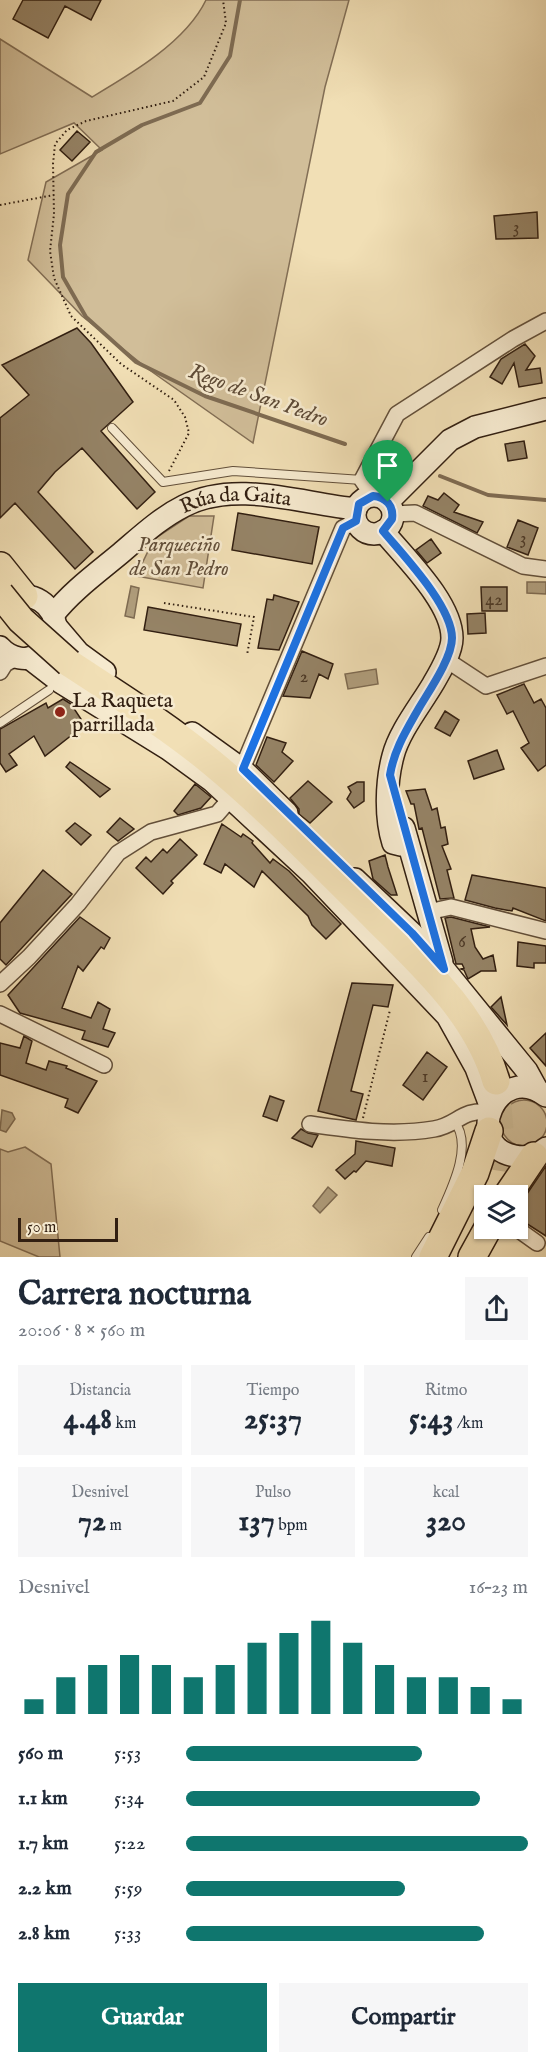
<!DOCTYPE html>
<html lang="es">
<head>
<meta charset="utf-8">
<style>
	body { margin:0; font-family:"IM FELL English",serif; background:#f6f6f7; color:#1f2937; height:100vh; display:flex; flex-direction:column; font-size:22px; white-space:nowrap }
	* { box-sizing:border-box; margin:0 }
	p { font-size:20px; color:#747a83 }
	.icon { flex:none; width:33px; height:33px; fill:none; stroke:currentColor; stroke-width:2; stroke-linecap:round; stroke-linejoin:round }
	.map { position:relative; height:1257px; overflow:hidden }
	.side { display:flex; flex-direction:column; background:#fff; flex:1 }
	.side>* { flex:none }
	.buttons { position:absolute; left:474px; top:1185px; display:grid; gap:12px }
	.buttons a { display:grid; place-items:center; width:54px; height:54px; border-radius:0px; background:#fff; box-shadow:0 2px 4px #0004; font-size:30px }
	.scale { position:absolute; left:18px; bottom:15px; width:100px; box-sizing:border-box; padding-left:6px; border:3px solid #321f11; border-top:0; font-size:16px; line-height:21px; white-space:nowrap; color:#321f11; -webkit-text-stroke:4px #f6eacf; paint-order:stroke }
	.pin { position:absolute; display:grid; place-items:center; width:51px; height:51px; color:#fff; margin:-62px -26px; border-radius:50% 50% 50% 0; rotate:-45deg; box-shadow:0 0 6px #0007 }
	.pin .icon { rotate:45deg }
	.round { display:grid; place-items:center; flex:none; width:63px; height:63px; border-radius:0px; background:#f6f6f7 }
	.headline { display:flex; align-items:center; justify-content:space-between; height:102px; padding:0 18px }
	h1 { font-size:33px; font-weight:800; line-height:45px }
	.figures { display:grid; grid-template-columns:repeat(3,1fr); gap:9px; height:102px; padding:6px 18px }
	.figures div { display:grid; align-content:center; border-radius:0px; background:#f6f6f7; text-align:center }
	.figures b { font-size:30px; font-weight:800 }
	.figures small { font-size:16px; font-weight:400 }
	.figures p { font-size:16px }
	.chart { height:168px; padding:12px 18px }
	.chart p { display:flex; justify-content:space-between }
	.chart svg { width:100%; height:108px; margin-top:6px; stroke:#0f766e; stroke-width:6 }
	.button { display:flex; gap:12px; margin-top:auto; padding:12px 18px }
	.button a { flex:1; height:69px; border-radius:0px; background:#0f766e; color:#fff; font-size:24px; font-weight:800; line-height:69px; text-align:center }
	.button a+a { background:#f6f6f7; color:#1f2937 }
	ul { padding:0 18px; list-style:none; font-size:20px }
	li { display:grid; grid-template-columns:96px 72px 1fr; align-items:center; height:45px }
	li i { height:15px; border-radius:8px; background:#0f766e }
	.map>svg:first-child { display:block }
	.green { fill:#d1be99; stroke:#826e55; stroke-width:1.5 }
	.water { fill:#b09e7d; stroke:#7e6b52; stroke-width:1.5 }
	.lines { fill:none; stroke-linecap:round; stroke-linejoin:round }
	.stream { stroke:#7e6b52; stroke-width:4 }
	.building { fill:#958366; stroke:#321f11; stroke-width:1.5 }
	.highway-tunnel { stroke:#cbb994; stroke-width:27; stroke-dasharray:27 14; stroke-linecap:butt }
	.lane-casing { stroke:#624f3a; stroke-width:10 }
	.street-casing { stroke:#624f3a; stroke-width:18 }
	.secondary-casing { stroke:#321f11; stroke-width:24 }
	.highway-casing { stroke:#321f11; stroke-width:30 }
	.path { stroke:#321f11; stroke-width:2; stroke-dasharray:1.5 3; stroke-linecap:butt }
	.lane { stroke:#f6eacf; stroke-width:8 }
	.street { stroke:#f6eacf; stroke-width:15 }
	.secondary { stroke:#f6eacf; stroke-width:21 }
	.highway { stroke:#f1dfb5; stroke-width:27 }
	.highway-bridge-casing { stroke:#321f11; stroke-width:30; stroke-linecap:butt }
	.highway-bridge { stroke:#f1dfb5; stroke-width:27 }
	.route-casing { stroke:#fff; stroke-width:12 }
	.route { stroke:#1a73e8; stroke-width:8 }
	.poi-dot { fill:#8f2418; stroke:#f6eacf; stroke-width:2 }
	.labels { text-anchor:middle; stroke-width:5; stroke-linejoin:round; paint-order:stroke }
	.number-label { font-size:18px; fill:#4b3826 }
	.street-label { font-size:21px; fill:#321f11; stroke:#f6eacf }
	.park-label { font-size:21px; font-style:italic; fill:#624f3a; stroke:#f6eacf }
	.poi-label { font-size:21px; fill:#321f11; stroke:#f6eacf; text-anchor:start }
	.water-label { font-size:22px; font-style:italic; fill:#5e4b37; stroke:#f6eacf }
</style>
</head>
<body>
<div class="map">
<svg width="546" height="1257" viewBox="0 0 546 1257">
	<rect width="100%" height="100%" fill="#f1dfb5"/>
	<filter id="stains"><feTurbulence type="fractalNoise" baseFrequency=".00333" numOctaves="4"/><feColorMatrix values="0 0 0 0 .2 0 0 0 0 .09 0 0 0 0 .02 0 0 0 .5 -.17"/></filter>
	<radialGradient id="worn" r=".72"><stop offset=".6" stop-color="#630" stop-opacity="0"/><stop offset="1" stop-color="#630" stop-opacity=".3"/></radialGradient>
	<path class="green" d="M 206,0 L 349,0 L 325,87 L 253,443 L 148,369 L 82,316 L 28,260 L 46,182 L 102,150 L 74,123 L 0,154 L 0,39 L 92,97 C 131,74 186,42 206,0 Z
		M 189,516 L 214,516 L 203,588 L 136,576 L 154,539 Z
		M501 1123a23 23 0 1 1 46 0a23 23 0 1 1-46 0Z
		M 25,1147 L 51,1164 L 60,1257 L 39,1257 L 0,1241 L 0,1149 L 8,1152 Z"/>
	<path class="water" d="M 527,582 L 546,582 L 546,594 L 527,593 Z
		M 131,586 L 139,588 L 134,618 L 125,616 Z
		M 376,669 L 378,684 L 348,689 L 345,674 Z
		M 2,1110 L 12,1113 L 15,1119 L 6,1132 L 0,1130 Z
		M 328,1187 L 337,1195 L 320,1213 L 313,1206 Z"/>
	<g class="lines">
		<path class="stream" d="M 240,0 L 230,56 L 200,103 L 142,125 L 96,152 L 68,194 L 60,245 L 63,277 L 86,317 L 136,362 L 205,396 L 345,444
			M 440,476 L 488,495 L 546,500"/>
	</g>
	<path class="building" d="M 23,0 L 101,0 L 91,20 L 65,6 L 48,38 L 13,19 Z
		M 77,131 L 90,142 L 72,161 L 60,150 Z
		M 537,212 L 538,238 L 496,239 L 494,216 Z
		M 77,328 L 91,343 L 133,402 L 101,431 L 155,492 L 137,509 L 82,448 L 55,472 L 38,492 L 93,552 L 75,569 L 15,503 L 0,518 L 0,418 L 29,395 L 2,365 Z
		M 525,344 L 535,356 L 526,370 L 540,368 L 542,383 L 519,387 L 514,363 L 502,384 L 490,377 L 501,359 Z
		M 524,441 L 527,458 L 508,461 L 505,444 Z
		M 444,493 L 459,505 L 454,512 L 483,522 L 477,533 L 423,506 L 428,496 L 438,500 Z
		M 238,513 L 319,527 L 312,564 L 232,550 Z
		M 518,520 L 538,528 L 528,555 L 507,547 Z
		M 431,539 L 441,553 L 427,563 L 416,550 Z
		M 481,587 L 507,587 L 507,611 L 482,611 Z
		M 274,595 L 299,602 L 279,650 L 258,648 L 267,599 L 273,600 Z
		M 148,607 L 241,624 L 237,646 L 144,630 Z
		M 485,613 L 486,633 L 468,634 L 467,614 Z
		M 302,651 L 333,664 L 328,679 L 319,674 L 310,698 L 283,696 Z
		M 524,684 L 534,703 L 541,699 L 546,708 L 546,765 L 538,771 L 521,748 L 529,743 L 513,711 L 507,714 L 497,695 Z
		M 63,699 L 71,704 L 81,719 L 77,722 L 82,727 L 45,756 L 34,736 L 9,754 L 17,765 L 6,772 L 0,763 L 0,729 L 46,703 L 48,708 Z
		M 445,711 L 459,720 L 450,736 L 435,728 Z
		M 267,737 L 286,743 L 282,752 L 293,761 L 274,782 L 256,765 Z
		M 497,750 L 504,769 L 474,779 L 468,761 Z
		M 70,762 L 110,789 L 100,797 L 66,767 Z
		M 308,781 L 332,802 L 310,823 L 299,814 L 299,809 L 290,798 Z
		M 357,782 L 364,782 L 364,801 L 354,808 L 347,799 L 351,792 L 348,787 Z
		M 195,784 L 211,797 L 201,808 L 178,815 L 174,811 Z
		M 425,789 L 432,810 L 437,808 L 441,828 L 445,827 L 448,844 L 442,846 L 451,869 L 447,870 L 454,898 L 440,899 L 422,828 L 419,829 L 414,804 L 411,804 L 406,791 Z
		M 120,818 L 134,829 L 118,841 L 107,832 Z
		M 75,823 L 91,835 L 81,845 L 66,831 Z
		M 222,824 L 241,837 L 243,834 L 253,841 L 252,843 L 270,863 L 273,859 L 289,871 L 341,924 L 326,939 L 312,925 L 308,916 L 262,871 L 254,887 L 225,864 L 221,873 L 204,864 Z
		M 180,839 L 197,855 L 171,881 L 173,883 L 163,894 L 136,868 L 146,857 L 151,862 L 163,849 L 167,853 Z
		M 385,855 L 388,867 L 397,895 L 391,895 L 373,879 L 369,861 Z
		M 43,870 L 72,894 L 6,965 L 0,959 L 0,923 Z
		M 472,875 L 546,888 L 546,921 L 513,908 L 512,911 L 495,908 L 465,900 Z
		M 80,917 L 110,938 L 104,949 L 101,947 L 83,971 L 78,966 L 62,1008 L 91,1018 L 98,1002 L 110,1009 L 103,1029 L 115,1033 L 108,1047 L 82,1039 L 85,1031 L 20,1013 L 8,995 Z
		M 451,917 L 490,927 L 471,929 L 475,947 L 483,959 L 493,955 L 496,971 L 481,971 L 468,979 L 464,970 L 461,969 L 464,968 L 462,964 L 456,964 L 445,918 Z
		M 518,942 L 546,946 L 546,963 L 534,963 L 534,968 L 517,966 Z
		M 352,983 L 393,985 L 388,1007 L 373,1005 L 351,1091 L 363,1094 L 356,1120 L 318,1111 Z
		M 501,997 L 507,1025 L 491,1007 Z
		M 546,1033 L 546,1066 L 530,1048 Z
		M 24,1036 L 32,1041 L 26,1063 L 46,1070 L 49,1061 L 67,1066 L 66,1068 L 97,1081 L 78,1113 L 65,1107 L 68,1099 L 0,1075 L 0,1043 L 20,1048 Z
		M 427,1052 L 447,1067 L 423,1100 L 403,1085 Z
		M 270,1096 L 284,1101 L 277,1121 L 263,1116 Z
		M 301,1129 L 308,1133 L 318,1135 L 312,1147 L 292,1138 Z
		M 356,1141 L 395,1148 L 392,1166 L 366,1161 L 356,1172 L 354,1171 L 345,1179 L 336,1170 L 355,1154 Z
		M 546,1166 L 546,1236 L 518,1218 L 518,1207 Z"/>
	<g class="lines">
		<path class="highway-tunnel" d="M 494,1170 L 500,1130 L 496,1082"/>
		<g class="lane-casing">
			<path id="lane" d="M 112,428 L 163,482 L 233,471 L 362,480
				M 0,723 L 49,690
				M 442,1210 C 453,1186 473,1144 454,1121
				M 416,1257 L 429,1237"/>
		</g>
		<g class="street-casing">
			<path id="street" d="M 373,496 L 362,480 L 397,414 L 513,339 L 546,321
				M 393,514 L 415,513 L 523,566 L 546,569
				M 445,659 L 486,686 L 546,666
				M 0,672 L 5,664 L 16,658
				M 242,769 L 343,528 L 356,521
				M 428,912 L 451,907 L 546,931
				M 0,984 L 29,957 L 78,904 L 118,853 L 151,832 L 217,814 L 230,799
				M 0,1014 L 104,1065
				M 310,1124 C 350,1130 393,1136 434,1129 C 458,1125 461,1109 489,1112
				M 516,1228 L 537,1243"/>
		</g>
		<g class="secondary-casing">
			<g id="secondary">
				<circle cx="374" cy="515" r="19"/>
				<path d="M 388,502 L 450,440 L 475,427 L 546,409"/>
				<path d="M 383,531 C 404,557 452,602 452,638 C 452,652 440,672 433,684 C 420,706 399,732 393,756 C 386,782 385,818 393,843 L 401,845 L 407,840"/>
				<path d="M 10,600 C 32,589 54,604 56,628"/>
				<path id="s1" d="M 53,615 C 72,591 97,573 121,553 C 141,536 160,518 184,506 C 236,479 302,504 356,509"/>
				<path d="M 56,626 L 79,653 L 105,672"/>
				<path d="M 0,647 C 11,659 27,662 41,654"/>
				<path d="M 29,658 L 60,682 L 168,749 L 212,781 L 311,873 L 447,1016 L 476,1068 L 491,1108"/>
				<path d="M 192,733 L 242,769 L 287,813"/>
				<path d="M 404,828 L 442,962"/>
				<path d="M 355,879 L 412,933 L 444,969 L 527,1071 L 538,1091"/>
				<path d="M 546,1096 C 497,1059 461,1147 515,1156 C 527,1158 537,1156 546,1148"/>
			</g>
		</g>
		<g class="highway-casing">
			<path id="highway" d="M 0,566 L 24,596
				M 69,663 C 116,694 166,725 211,762 C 267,808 317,861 369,912 C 418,962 476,1012 496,1081
				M 507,1196 L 534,1156
				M 433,1257 L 475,1173 L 489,1131
				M 472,1257 L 488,1228"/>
		</g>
		<path class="path" d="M 0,205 L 54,195
			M 169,471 L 189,433 L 185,417 L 174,400 L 121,364 L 71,316 L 54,278 L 50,251 L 54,214 L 53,164 L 55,144 L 67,130 L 86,121 L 173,101 L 204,77 L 226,23 L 223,0
			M 164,603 L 254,617 L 247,655
			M 363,1118 L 390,1010"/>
		<use href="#lane" class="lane"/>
		<use href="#street" class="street"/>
		<use href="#secondary" class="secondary"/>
		<use href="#highway" class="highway"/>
		<g class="highway-bridge-casing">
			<path id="highway-bridge" d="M 0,594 L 21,620 L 69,663"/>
		</g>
		<use href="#highway-bridge" class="highway-bridge"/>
	</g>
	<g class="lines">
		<g class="route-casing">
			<path id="route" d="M 373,496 C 386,497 394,506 392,519 L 383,531 C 403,555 452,606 452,638 C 452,658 429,691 419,708 C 406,731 394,750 390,775 L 444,969 L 412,933 L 243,769 L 343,528 L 356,521 L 359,504 Z"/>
		</g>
		<use href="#route" class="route"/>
	</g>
	<circle class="poi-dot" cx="60" cy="712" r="6"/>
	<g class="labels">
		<g class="number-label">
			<text x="516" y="233">3</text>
			<text x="523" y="544">3</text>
			<text x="494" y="605">42</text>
			<text x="304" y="682">2</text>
			<text x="462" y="947">6</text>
			<text x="425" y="1082">1</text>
		</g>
		<g class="street-label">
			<text dy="7" stroke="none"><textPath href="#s1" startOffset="224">Rúa da Gaita</textPath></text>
		</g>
		<g class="park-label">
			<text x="179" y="551">Parqueciño<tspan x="179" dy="24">de San Pedro</tspan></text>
		</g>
		<g class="poi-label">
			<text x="72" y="707">La Raqueta<tspan x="72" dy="24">parrillada</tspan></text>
		</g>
		<g class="water-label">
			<text transform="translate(259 394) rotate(20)" y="8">Rego de San Pedro</text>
		</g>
	</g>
	<rect width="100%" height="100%" filter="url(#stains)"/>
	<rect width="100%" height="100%" fill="url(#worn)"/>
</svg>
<div class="buttons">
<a><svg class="icon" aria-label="layers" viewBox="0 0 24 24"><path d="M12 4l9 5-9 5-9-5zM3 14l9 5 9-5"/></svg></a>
</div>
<div class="scale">50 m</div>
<div class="pin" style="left:388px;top:502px;background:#1e9e55"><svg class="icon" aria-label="arrive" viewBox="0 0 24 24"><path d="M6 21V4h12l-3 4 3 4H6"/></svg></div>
</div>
<section class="side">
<div class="headline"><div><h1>Carrera nocturna</h1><p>20:06 · 8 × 560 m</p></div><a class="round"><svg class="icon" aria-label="share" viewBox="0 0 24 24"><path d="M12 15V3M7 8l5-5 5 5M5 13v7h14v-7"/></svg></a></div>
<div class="figures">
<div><p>Distancia</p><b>4.48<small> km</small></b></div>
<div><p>Tiempo</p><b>25:37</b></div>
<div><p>Ritmo</p><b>5:43<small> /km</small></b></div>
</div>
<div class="figures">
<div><p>Desnivel</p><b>72<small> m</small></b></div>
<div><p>Pulso</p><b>137<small> bpm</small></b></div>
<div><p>kcal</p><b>320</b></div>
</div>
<div class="chart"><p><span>Desnivel</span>16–23 m</p>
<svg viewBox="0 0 160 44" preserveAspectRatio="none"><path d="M5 44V38M15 44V29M25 44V24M35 44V20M45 44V24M55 44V29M65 44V24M75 44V15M85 44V11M95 44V6M105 44V15M115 44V24M125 44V29M135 44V29M145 44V33M155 44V38"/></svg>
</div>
<ul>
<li><b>560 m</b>5:53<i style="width:69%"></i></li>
<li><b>1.1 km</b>5:34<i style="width:86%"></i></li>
<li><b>1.7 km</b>5:22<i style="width:100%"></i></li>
<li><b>2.2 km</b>5:59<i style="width:64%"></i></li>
<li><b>2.8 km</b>5:33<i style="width:87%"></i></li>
</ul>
<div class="button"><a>Guardar</a><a>Compartir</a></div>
</section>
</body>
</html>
